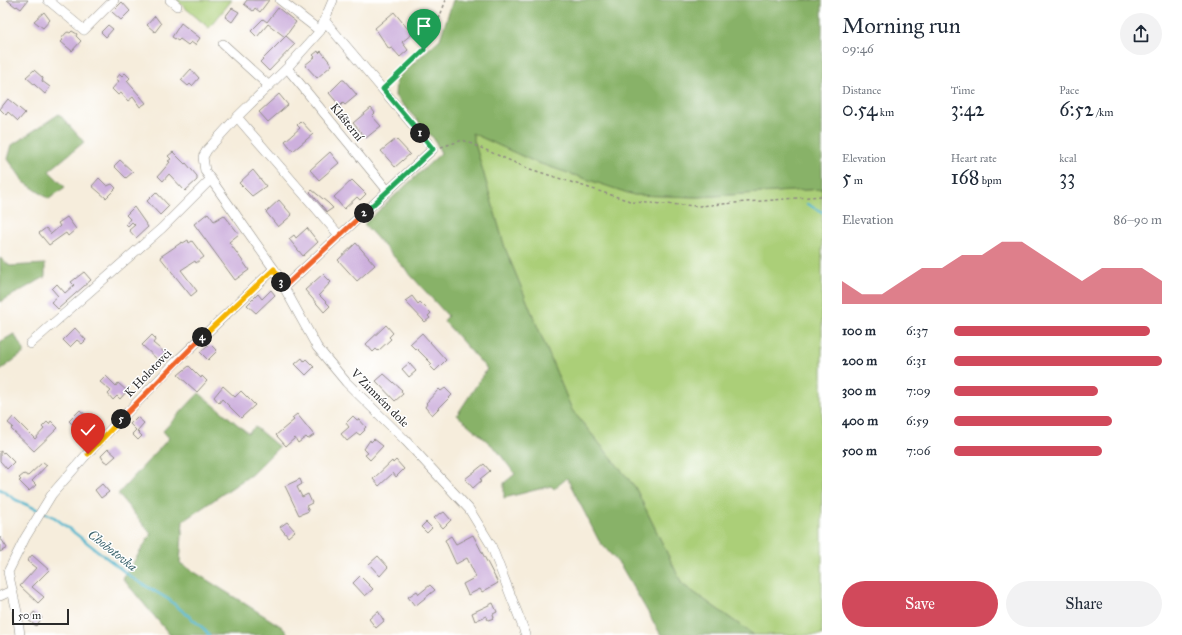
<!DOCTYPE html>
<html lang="en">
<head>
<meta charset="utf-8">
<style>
	body { margin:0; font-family:"IM FELL Great Primer",serif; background:#f2f2f3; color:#1f2937; height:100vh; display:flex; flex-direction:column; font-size:15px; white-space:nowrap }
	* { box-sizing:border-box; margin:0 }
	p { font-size:13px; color:#747a83 }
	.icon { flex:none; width:22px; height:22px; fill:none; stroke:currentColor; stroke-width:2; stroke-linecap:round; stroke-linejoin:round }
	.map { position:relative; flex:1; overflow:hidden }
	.side { display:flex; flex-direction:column; background:#fff; width:360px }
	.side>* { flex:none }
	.scale { position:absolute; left:12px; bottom:10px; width:57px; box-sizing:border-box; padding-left:4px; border:2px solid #2b2b2b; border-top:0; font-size:11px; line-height:14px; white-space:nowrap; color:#2b2b2b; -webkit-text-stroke:3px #fff; paint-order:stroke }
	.pin { position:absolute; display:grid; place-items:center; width:34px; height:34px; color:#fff; margin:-41px -17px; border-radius:50% 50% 50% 0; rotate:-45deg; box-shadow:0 0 4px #0007 }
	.pin .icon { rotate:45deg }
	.km { position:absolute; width:20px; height:20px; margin:-10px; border-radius:50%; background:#222; color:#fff; font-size:11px; line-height:20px; text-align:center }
	.round { display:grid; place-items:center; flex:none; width:42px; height:42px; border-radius:21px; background:#f2f2f3 }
	.headline { display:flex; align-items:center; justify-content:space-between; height:68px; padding:0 20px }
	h1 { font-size:22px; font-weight:600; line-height:30px }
	.metrics { display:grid; grid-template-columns:repeat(3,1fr); gap:6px; height:68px; padding:4px 20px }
	.metrics div { display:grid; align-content:center }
	.metrics b { font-size:20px; font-weight:600 }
	.metrics small { font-size:11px; font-weight:400 }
	.metrics p { font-size:11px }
	.chart { height:112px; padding:8px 20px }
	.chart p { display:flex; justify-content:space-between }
	.chart svg { width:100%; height:72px; margin-top:4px; fill:#d1495b; opacity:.7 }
	.cta { display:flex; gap:8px; margin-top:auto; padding:8px 20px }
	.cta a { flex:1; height:46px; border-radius:24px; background:#d1495b; color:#fff; font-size:16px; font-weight:600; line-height:46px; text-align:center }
	.cta a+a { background:#f2f2f3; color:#1f2937 }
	ul { padding:0 20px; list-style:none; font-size:13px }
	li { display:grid; grid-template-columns:64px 48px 1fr; align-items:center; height:30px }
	li i { height:10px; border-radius:5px; background:#d1495b }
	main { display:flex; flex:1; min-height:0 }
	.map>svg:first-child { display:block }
	.green { fill:#abcf78; stroke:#6b7d52 }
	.forest { fill:#88b268; stroke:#5a6e4a }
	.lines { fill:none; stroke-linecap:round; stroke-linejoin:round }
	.stream { stroke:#50b6ce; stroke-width:2.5 }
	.building { fill:#cdb0dd }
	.minor-casing { stroke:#908c84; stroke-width:10 }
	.path { stroke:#908c84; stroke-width:1.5; stroke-dasharray:3 3; stroke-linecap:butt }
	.minor { stroke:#fff; stroke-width:9 }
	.split-1-casing { stroke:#fff; stroke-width:8 }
	.split-2-casing { stroke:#fff; stroke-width:8 }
	.split-3-casing { stroke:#fff; stroke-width:8 }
	.split-4-casing { stroke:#fff; stroke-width:8 }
	.split-5-casing { stroke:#fff; stroke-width:8 }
	.split-6-casing { stroke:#fff; stroke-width:8 }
	.split-1 { stroke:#22a559; stroke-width:5 }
	.split-2 { stroke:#22a559; stroke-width:5 }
	.split-3 { stroke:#f0652b; stroke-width:5 }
	.split-4 { stroke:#f5b400; stroke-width:5 }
	.split-5 { stroke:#f0652b; stroke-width:5 }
	.split-6 { stroke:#f5b400; stroke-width:5 }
	.labels { text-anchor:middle; stroke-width:3; stroke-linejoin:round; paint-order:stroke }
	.street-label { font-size:12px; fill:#2b2b2b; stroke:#fff }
	.water-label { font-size:13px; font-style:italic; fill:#3a636c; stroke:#fff }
</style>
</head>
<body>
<main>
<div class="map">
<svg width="822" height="635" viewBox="0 0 822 635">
	<rect width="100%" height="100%" fill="#fff"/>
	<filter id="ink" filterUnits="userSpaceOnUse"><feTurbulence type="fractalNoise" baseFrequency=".025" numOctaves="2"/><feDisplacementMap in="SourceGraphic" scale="8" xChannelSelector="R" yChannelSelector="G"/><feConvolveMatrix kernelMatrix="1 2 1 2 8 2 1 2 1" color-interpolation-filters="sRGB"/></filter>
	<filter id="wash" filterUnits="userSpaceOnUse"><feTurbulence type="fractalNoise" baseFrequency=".012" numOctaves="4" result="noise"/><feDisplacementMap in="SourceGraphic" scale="16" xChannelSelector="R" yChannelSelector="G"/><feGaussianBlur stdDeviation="0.9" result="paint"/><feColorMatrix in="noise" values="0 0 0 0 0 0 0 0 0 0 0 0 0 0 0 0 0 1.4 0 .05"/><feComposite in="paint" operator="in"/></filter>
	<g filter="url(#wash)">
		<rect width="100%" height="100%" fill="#f6eddc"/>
		<path class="green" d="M 176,0 L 232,0 L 209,28 Z
			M 472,133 L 535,162 L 634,195 L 698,197 L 822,189 L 822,635 L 754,635 L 682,584 L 635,487 L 572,410 L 505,248 Z"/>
		<path class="forest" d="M 453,0 L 822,0 L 822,189 L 698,197 L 634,195 L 535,162 L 472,133 L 505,248 L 572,410 L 635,487 L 682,584 L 754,635 L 661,635 L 621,566 L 599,541 L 567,478 L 554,489 L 551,486 L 504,498 L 504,483 L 515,474 L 496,449 L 457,415 L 487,369 L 444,321 L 448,316 L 364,224 L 441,153 L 434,139 L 395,96 L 396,79 L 440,39 Z
			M 59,114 L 84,142 L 49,171 L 65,187 L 49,199 L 24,182 L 8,159 L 12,145 Z
			M 0,258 L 10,266 L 45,264 L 45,277 L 0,302 Z
			M 14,334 L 25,352 L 0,370 L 0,342 Z
			M 199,393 L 248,433 L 255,427 L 279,447 L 252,474 L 183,521 L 180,563 L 282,627 L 289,635 L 170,635 L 123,579 L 151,534 L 118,494 L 169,438 L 163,431 Z"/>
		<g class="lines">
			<path class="stream" d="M 807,204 L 822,212
				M 0,489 L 16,500 L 54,517 L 134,579 L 168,599 L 203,628 L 209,635"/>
		</g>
		<g id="blocks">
			<path class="building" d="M 7,0 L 28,0 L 21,9 L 17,6 L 16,7 Z
				M 247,0 L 269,0 L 260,12 L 255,8 L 253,11 L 244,4 Z
				M 122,2 L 130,11 L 121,20 L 112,12 Z
				M 232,8 L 239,12 L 232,22 L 225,17 Z
				M 278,8 L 296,22 L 285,37 L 268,24 L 257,37 L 251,31 L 263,19 L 267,22 Z
				M 44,12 L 50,20 L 43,28 L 34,21 Z
				M 394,12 L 412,34 L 402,42 L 408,50 L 400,57 L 392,48 L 389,49 L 375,28 Z
				M 155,16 L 161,24 L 155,32 L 147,25 Z
				M 181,23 L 200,38 L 195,45 L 191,42 L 188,45 L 180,39 L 178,41 L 172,37 Z
				M 108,25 L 113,29 L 106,37 L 101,32 Z
				M 72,31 L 77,34 L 76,36 L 81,41 L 72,51 L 61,42 L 63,40 L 61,39 L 66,33 L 68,32 L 70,33 Z
				M 286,36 L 295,44 L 269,71 L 260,62 Z
				M 318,51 L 319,53 L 321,51 L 332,65 L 317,78 L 305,65 L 315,57 L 313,55 Z
				M 191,69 L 199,78 L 192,86 L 190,84 L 188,86 L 181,80 Z
				M 34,70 L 43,78 L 42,81 L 50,87 L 45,94 L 26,77 Z
				M 125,73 L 130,78 L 127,81 L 146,103 L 140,107 L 133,97 L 128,101 L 121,93 L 118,95 L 112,89 L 119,81 L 116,79 L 120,74 L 122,76 Z
				M 342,80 L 344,80 L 357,95 L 345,105 L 343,103 L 340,106 L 329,93 Z
				M 279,94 L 288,105 L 268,122 L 259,112 Z
				M 8,99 L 25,113 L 18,121 L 8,112 L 6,115 L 0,109 Z
				M 371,108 L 375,113 L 372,116 L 381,126 L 366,138 L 353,123 Z
				M 301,121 L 313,134 L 293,151 L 285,141 L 300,128 L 297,125 Z
				M 396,139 L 410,154 L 395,167 L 381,151 Z
				M 173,152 L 185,164 L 186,163 L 197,176 L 197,180 L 185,191 L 169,174 L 163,181 L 158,176 L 170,162 L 168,161 L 171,159 L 168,156 Z
				M 330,152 L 339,163 L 319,180 L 310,170 Z
				M 120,160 L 133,172 L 126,178 L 114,166 Z
				M 253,170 L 266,186 L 252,196 L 239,183 Z
				M 99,178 L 107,186 L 112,184 L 116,188 L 106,198 L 92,186 Z
				M 352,180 L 366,194 L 360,200 L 357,197 L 344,209 L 334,197 Z
				M 312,190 L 328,203 L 333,208 L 327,212 L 310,192 Z
				M 156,192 L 169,206 L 160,215 L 147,201 Z
				M 279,200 L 292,215 L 278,227 L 266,212 Z
				M 134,207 L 148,227 L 136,238 L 129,230 L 135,225 L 132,222 L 128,226 L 126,224 L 130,219 L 126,215 Z
				M 208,213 L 214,221 L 224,215 L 239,234 L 229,242 L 249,270 L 235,280 L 194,224 Z
				M 67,217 L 76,229 L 68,236 L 66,233 L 63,235 L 49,245 L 39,233 L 46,228 L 51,234 L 60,226 L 58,223 Z
				M 307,228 L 318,242 L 303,256 L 289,239 L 294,235 L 296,238 Z
				M 188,240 L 189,243 L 192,241 L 204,257 L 196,263 L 195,261 L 181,270 L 197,291 L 191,296 L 160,257 L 182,242 L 183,243 Z
				M 356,243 L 375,265 L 357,281 L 338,260 Z
				M 84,272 L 91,280 L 58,309 L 51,302 L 58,296 L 52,289 L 57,284 L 65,293 L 74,285 L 71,282 Z
				M 323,274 L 331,282 L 319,295 L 330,306 L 324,312 L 305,290 Z
				M 271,290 L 275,295 L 256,313 L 247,305 L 258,294 L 262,299 Z
				M 412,296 L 418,304 L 420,302 L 431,313 L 428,316 L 430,318 L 425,322 L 405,301 Z
				M 386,325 L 393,333 L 389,337 L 391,339 L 378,351 L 376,349 L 373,352 L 366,344 Z
				M 75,328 L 86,340 L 82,344 L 77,340 L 70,347 L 63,340 Z
				M 422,333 L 446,360 L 435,371 L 430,366 L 432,364 L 416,348 L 415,349 L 410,344 Z
				M 152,335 L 156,339 L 153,343 L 165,353 L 158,360 L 142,345 Z
				M 208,345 L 209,347 L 211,345 L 217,351 L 208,360 L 200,352 Z
				M 302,358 L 304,361 L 306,359 L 314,367 L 306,375 L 295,364 Z
				M 409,363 L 416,371 L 409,377 L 402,369 Z
				M 189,366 L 201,378 L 202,376 L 207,381 L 197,392 L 178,375 Z
				M 384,374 L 402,390 L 401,391 L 403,394 L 395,401 L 376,381 Z
				M 106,376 L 116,386 L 118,383 L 127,391 L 120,399 L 117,396 L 113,400 L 108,394 L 111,391 L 100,382 Z
				M 223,386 L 235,397 L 241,391 L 255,405 L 241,418 L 222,399 L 219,403 L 214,397 Z
				M 445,388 L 452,395 L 432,415 L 425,407 L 427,404 L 426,403 L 439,389 L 441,391 Z
				M 80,410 L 96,424 L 89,431 L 78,421 L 74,426 L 69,421 Z
				M 297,414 L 314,435 L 308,439 L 306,437 L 298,443 L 295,438 L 286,446 L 276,435 L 294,420 L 292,418 Z
				M 353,416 L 357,420 L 359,419 L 366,427 L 364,429 L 365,430 L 360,435 L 357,433 L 347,441 L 341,434 L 349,427 L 346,423 Z
				M 13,417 L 35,439 L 44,429 L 42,427 L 47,422 L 49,424 L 51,421 L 58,428 L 34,451 L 11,429 L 13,427 L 8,423 Z
				M 137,417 L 144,423 L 137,431 L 142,436 L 138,440 L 132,434 L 136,430 L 130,424 Z
				M 374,439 L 383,446 L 370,460 L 365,455 L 368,453 L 364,449 L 370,440 L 371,442 Z
				M 108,449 L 116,456 L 108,463 L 104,461 L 101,456 Z
				M 0,451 L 3,453 L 4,452 L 14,462 L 7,469 L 0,461 Z
				M 396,460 L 404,469 L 396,477 L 393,473 L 379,486 L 373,479 L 392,461 L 393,463 Z
				M 43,462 L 47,465 L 32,481 L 36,485 L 29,491 L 19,481 L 21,480 L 19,478 L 24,474 L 28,476 Z
				M 484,464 L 490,471 L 480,479 L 482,480 L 473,488 L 465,479 Z
				M 300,479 L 302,484 L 297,487 L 302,497 L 308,494 L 312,503 L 306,506 L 309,511 L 299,515 L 285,486 Z
				M 102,484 L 109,492 L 101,498 L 95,490 Z
				M 444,512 L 451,520 L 443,528 L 434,518 L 440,513 L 441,514 Z
				M 287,522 L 295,531 L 288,537 L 280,527 Z
				M 426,522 L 432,528 L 427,533 L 421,527 Z
				M 473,535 L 498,583 L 482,592 L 480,589 L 468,595 L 463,584 L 476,577 L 467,558 L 456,564 L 445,540 L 451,536 L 456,544 Z
				M 0,537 L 7,548 L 0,552 Z
				M 32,555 L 49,570 L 32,587 L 44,597 L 38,603 L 20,586 L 36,568 L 27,561 Z
				M 378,556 L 388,567 L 380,576 L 369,564 Z
				M 360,576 L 373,589 L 365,596 L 353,583 Z
				M 430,585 L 435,590 L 415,606 L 408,597 L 417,591 L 419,594 Z
				M 493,603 L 497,612 L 493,614 L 494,618 L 488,620 L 486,616 L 475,621 L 472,613 Z
				M 378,611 L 384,621 L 376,628 L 369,619 Z
				M 34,612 L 42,618 L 36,626 L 28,620 Z"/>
		</g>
	</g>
	<g filter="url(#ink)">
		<use href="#blocks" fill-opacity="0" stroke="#908c84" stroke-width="1"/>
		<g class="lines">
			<g class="minor-casing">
				<path id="minor" d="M 48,0 L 84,30 L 114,0
					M 170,0 L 177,6
					M 280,0 L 320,31
					M 333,0 L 320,31 L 287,68 L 237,117 L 207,150 L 203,157 L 205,171 L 274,269 L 317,347 L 346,382 L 404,439 L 469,509 L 491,545 L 526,635
					M 223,44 L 268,85
					M 287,68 L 388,191
					M 237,117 L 339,235
					M 284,287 L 433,149 L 324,20
					M 30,344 L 162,228 L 211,179
					M 0,596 L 11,591
					M 20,635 L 17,612 L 8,572 L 25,538 L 52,494 L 87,454 L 177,361 L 274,269"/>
			</g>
			<path class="path" d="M 389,85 L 424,50 L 431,40 L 446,0
				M 441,147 L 463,140 L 527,168 L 633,202 L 698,206 L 822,196"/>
			<use href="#minor" class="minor"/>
		</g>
	</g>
	<g class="lines" filter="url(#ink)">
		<g class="split-1-casing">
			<path id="split-1" d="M 420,133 L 383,89 L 424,50"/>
		</g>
		<g class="split-2-casing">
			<path id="split-2" d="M 364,213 L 433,149 L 420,133"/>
		</g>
		<g class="split-3-casing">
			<path id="split-3" d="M 281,282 L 284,287 L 364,213"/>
		</g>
		<g class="split-4-casing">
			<path id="split-4" d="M 202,337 L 274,269 L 281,282"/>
		</g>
		<g class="split-5-casing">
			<path id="split-5" d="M 121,419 L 202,337"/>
		</g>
		<g class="split-6-casing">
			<path id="split-6" d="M 88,454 L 121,419"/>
		</g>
		<use href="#split-1" class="split-1"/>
		<use href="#split-2" class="split-2"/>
		<use href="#split-3" class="split-3"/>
		<use href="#split-4" class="split-4"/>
		<use href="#split-5" class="split-5"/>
		<use href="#split-6" class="split-6"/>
	</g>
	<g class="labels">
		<g class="street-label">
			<text transform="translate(347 122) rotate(51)" y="4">Klášterní</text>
			<text transform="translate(148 373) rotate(-46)" y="4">K Holotovci</text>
			<text transform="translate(380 398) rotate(45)" y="4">V Zimném dole</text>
		</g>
		<g class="water-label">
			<text transform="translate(113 550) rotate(38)" y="5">Chobotovka</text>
		</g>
	</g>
</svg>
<div class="scale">50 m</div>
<div class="pin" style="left:424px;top:50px;background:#1e9e55"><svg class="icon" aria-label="arrive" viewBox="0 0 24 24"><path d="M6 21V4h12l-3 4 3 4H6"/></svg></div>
<div class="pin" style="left:88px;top:454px;background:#d93025"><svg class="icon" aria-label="check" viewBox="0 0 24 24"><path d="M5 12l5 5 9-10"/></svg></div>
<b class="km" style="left:420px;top:133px">1</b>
<b class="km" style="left:364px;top:213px">2</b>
<b class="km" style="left:281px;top:282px">3</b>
<b class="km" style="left:202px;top:337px">4</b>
<b class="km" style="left:121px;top:419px">5</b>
</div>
<section class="side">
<div class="headline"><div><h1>Morning run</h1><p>09:46</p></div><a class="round"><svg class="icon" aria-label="share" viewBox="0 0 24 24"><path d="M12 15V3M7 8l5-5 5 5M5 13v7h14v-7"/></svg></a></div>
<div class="metrics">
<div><p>Distance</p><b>0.54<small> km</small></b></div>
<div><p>Time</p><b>3:42</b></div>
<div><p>Pace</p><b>6:52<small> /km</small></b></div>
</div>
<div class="metrics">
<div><p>Elevation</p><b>5<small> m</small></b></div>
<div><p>Heart rate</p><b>168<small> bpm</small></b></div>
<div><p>kcal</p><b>33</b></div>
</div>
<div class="chart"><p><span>Elevation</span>86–90 m</p>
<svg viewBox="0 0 160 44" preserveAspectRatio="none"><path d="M0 44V30L10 38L20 38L30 30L40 22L50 22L60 14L70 14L80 6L90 6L100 14L110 22L120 30L130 22L140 22L150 22L160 30V44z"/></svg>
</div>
<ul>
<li><b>100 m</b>6:37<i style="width:94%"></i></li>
<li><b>200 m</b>6:31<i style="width:100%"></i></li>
<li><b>300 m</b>7:09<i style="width:69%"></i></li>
<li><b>400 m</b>6:59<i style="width:76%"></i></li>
<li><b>500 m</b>7:06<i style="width:71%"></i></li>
</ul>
<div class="cta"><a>Save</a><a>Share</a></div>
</section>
</main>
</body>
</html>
